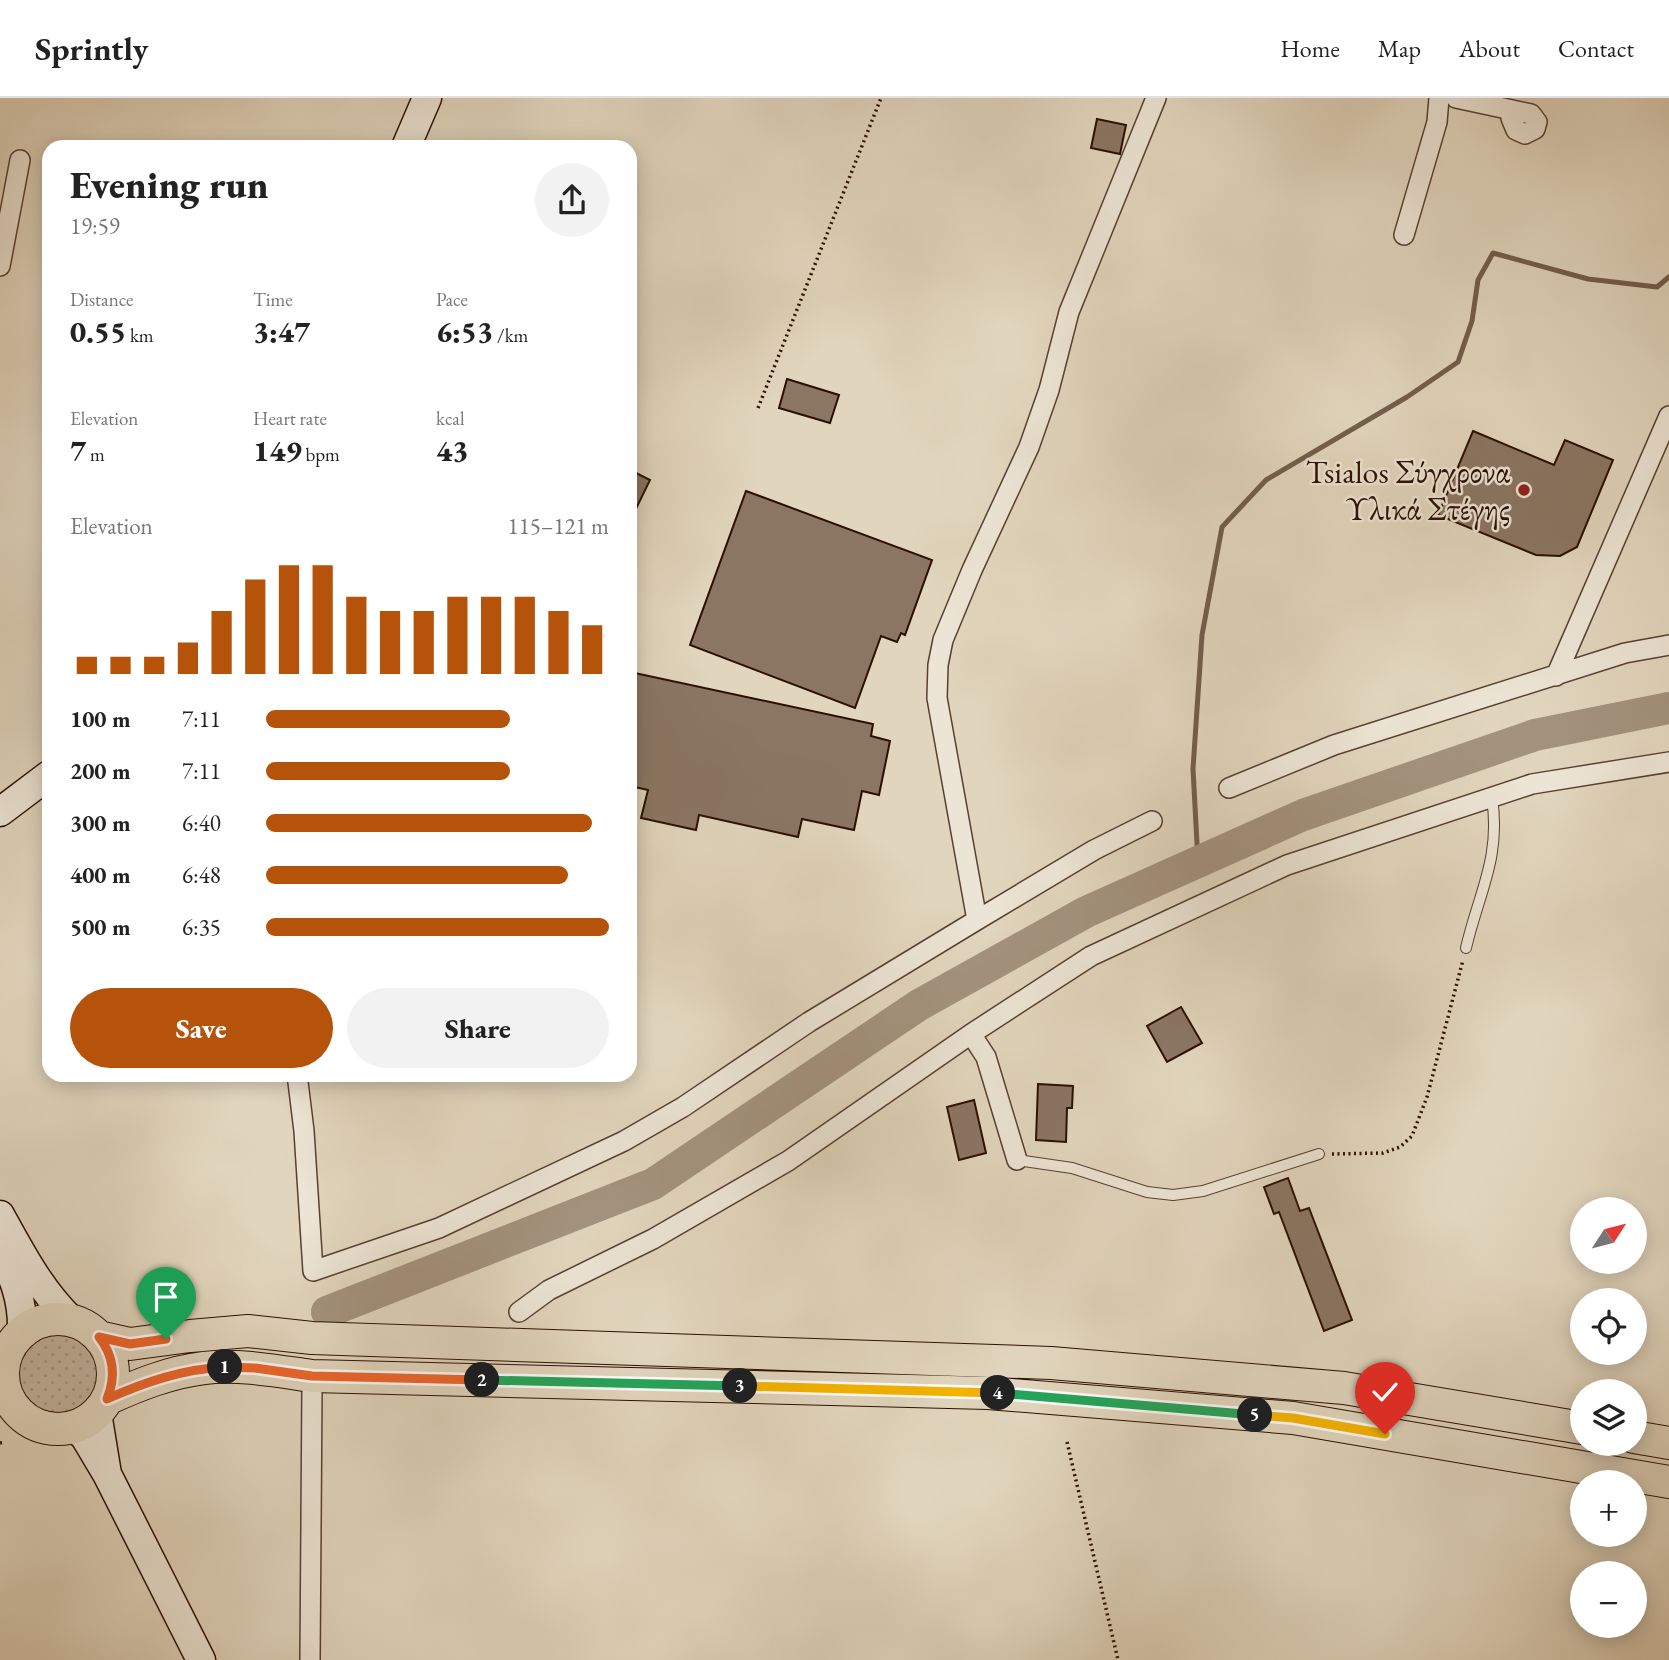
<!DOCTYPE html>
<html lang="en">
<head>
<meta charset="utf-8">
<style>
	body { margin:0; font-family:"EB Garamond",serif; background:#f2f2f2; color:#222; height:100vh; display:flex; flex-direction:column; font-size:26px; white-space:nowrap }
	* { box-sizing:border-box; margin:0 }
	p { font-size:23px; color:#767676 }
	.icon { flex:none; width:38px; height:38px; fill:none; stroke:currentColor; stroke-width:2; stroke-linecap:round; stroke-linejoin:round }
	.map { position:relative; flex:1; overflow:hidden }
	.sheet { position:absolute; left:42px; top:42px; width:595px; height:942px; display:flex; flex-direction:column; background:#fff; border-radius:21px; box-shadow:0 4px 18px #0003 }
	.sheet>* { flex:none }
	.needle { width:46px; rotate:54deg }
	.controls { position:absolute; left:1570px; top:1099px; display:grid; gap:14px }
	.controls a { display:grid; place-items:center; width:77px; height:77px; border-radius:50%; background:#fff; box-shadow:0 4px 18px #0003; font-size:35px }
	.pin { position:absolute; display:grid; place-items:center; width:60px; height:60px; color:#fff; margin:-72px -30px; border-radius:50% 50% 50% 0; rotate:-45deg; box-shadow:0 0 7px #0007 }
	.pin .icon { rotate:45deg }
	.km { position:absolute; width:35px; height:35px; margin:-18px; border-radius:50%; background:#222; color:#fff; font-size:19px; line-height:35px; text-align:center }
	.round { display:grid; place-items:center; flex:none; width:74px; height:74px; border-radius:37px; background:#f2f2f2 }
	.summary { display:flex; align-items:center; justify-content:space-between; height:119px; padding:0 28px }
	h1 { font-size:38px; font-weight:800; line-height:52px }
	.stats { display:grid; grid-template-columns:repeat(3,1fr); gap:10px; height:119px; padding:7px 28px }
	.stats div { display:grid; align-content:center }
	.stats b { font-size:30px; font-weight:800 }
	.stats small { font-size:19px; font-weight:400 }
	.stats p { font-size:19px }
	.chart { height:196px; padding:14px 28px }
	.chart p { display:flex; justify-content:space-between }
	.chart svg { width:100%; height:126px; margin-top:7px; stroke:#b45309; stroke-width:6 }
	.button { display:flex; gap:14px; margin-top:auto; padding:14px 28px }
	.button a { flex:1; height:80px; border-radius:42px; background:#b45309; color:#fff; font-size:28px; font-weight:800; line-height:80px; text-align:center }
	.button a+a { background:#f2f2f2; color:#222 }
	ul { padding:0 28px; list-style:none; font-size:23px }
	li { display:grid; grid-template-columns:112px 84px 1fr; align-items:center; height:52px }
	li i { height:18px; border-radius:9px; background:#b45309 }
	header { display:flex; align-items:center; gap:42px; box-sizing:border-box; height:98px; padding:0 35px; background:#fff; border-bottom:2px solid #e0e0e0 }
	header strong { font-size:33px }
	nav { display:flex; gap:38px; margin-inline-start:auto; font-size:24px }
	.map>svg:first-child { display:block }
	.grass { fill:url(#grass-dots); stroke:#766150; stroke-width:2 }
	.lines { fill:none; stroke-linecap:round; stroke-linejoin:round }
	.stream { stroke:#735e4c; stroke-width:5 }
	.river { stroke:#a3927d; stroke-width:32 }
	.building { fill:#8a7663; stroke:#2b0f02; stroke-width:2 }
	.service-casing { stroke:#584031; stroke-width:12 }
	.minor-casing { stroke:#584031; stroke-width:22 }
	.secondary-casing { stroke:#2b0f02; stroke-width:31 }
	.primary-casing { stroke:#2b0f02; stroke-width:34 }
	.path { stroke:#2b0f02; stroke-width:3.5; stroke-dasharray:2 3.5; stroke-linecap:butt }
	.service { stroke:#ece4d4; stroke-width:10 }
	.minor { stroke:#ece4d4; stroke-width:19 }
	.secondary { stroke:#ece4d4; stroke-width:28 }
	.primary { stroke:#e1d5bd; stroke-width:32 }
	.split-1-casing { stroke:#fff; stroke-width:14 }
	.split-2-casing { stroke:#fff; stroke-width:14 }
	.split-3-casing { stroke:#fff; stroke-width:14 }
	.split-4-casing { stroke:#fff; stroke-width:14 }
	.split-5-casing { stroke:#fff; stroke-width:14 }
	.split-6-casing { stroke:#fff; stroke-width:14 }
	.split-1 { stroke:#f0652b; stroke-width:9 }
	.split-2 { stroke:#f0652b; stroke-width:9 }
	.split-3 { stroke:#22a559; stroke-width:9 }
	.split-4 { stroke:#f5b400; stroke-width:9 }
	.split-5 { stroke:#22a559; stroke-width:9 }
	.split-6 { stroke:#f5b400; stroke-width:9 }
	.poi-dot { fill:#8f2418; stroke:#ece4d4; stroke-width:2.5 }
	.labels { text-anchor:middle; stroke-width:5; stroke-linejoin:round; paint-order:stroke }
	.poi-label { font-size:32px; fill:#2b0f02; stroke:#ece4d4; text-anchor:end }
</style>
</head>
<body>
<header>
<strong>Sprintly</strong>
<nav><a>Home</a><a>Map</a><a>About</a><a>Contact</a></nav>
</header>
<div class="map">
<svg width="1669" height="1562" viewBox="0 0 1669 1562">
	<defs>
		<pattern id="grass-dots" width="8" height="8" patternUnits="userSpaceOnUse" patternTransform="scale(1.75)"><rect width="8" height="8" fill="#c2b39d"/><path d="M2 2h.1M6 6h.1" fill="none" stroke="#a79986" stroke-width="1.8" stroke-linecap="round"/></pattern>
	</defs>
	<rect width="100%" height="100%" fill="#e1d5bd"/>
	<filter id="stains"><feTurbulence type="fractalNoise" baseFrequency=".00286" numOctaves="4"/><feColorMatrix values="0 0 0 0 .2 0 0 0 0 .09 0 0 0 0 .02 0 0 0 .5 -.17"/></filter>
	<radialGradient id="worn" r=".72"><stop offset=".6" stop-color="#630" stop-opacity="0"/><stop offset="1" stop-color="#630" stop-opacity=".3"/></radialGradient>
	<path class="grass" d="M17 1277a41 41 0 1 1 82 0a41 41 0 1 1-82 0Z"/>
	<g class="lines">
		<path class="stream" d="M 1198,764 L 1193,671 L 1202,537 L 1222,429 L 1266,382 L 1407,299 L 1458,264 L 1472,223 L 1478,182 L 1493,155 L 1588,181 L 1657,189 L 1669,179"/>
		<path class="river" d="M 327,1214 L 653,1086 L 919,907 L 1086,814 L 1303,717 L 1535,637 L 1669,610"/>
	</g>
	<path class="building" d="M 1097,21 L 1126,27 L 1120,56 L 1091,50 Z
		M 787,281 L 839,297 L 830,325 L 779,310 Z
		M 1473,333 L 1554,367 L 1565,342 L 1613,362 L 1577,449 L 1560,458 L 1536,457 L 1438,417 Z
		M 630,372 L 650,382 L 630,423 Z
		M 746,393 L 932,462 L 905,537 L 901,535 L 897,544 L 881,538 L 855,610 L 690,547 Z
		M 630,574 L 873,626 L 871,638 L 890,643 L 879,697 L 862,693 L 854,732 L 802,721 L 798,739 L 699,717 L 696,732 L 641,720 L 648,692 L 630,688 Z
		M 1181,909 L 1202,945 L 1167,964 L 1147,928 Z
		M 1038,986 L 1073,988 L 1072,1010 L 1067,1010 L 1066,1044 L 1036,1042 Z
		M 974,1002 L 986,1055 L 959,1062 L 947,1009 Z
		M 1288,1080 L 1300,1113 L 1309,1110 L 1352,1222 L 1324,1233 L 1279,1114 L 1274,1116 L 1264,1089 Z"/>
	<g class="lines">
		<g class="service-casing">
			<path id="service" d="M 1466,850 C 1479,794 1501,760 1492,700
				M 1017,1062 L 1072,1070 L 1147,1094 L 1173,1097 L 1203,1093 L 1319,1056"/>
		</g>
		<g class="minor-casing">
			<path id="minor" d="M 1456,0 L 1531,16 L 1537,24 L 1535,31 L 1525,36 L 1516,32 L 1511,20 L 1513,13
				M 1404,137 L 1437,24 L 1439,0
				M 0,168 L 20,62
				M 1556,578 L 1669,318
				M 1229,690 L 1334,647 L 1625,555 L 1669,547
				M 977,822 L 937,600 L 938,567 L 943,542 L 972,472 L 1029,349 L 1049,292 L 1069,214 L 1156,0
				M 971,936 L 986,959 L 1017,1062
				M 297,976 L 304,1033 L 313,1173 L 439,1130 L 624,1043 L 683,1009 L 809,924 L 977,822 L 1094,752 L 1152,723
				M 519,1214 L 549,1192 L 653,1141 L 788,1063 L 971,936 L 1091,858 L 1287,767 L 1532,686 L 1669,664
				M 310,1562 L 312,1289"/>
		</g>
		<g class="secondary-casing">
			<path id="secondary" d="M 406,49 L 427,0
				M 0,714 L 49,677
				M 0,1117 C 21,1155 40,1192 72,1223
				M 0,1152 C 14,1179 23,1203 22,1233
				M 74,1329 L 85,1339 L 107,1376 L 97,1315
				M 107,1376 L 201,1562"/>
		</g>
		<g class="primary-casing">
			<path id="primary" d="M3 1276a55 55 0 1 1 110 0a55 55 0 1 1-110 0Z
				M 99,1239 L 130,1246 L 190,1238 L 248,1233 L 312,1240 L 1051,1265 L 1344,1290 L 1582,1330
				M 107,1301 C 138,1287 170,1274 204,1270 C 240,1266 277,1273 312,1278 L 988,1295 L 1293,1320 L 1669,1384
				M 1634,1339 L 1669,1345"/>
		</g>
		<path class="path" d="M 758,310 L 881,0
			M 1332,1056 L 1383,1055 L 1400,1049 L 1412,1038 L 1427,999 L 1463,862
			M 1067,1344 L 1118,1562
			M 0,1345 L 5,1344"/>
		<use href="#service" class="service"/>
		<use href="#minor" class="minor"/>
		<use href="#secondary" class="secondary"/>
		<use href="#primary" class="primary"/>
	</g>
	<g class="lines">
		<g class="split-1-casing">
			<path id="split-1" d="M 166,1241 L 130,1246 L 99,1239 C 114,1258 116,1279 107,1301 C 145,1284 183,1271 225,1269"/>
		</g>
		<g class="split-2-casing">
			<path id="split-2" d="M 225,1269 L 255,1270 L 312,1278 L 482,1282"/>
		</g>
		<g class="split-3-casing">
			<path id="split-3" d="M 482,1282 L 740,1288"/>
		</g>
		<g class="split-4-casing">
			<path id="split-4" d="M 740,1288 L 998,1295"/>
		</g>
		<g class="split-5-casing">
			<path id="split-5" d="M 998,1295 L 1255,1317"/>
		</g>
		<g class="split-6-casing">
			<path id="split-6" d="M 1255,1317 L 1293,1320 L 1385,1336"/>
		</g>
		<use href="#split-1" class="split-1"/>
		<use href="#split-2" class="split-2"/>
		<use href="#split-3" class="split-3"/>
		<use href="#split-4" class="split-4"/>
		<use href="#split-5" class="split-5"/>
		<use href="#split-6" class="split-6"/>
	</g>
	<circle class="poi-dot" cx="1524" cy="392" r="7"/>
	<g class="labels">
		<g class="poi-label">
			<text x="1510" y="385">Tsialos Σύγχρονα<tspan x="1510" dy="37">Υλικά Στέγης</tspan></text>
		</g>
	</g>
	<rect width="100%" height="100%" filter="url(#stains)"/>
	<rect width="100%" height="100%" fill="url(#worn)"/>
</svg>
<div class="controls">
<a><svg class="needle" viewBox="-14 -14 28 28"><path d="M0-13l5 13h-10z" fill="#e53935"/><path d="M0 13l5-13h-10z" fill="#767676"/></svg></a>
<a><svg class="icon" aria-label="locate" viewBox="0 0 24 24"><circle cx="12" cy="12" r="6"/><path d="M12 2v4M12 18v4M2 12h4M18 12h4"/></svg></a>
<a><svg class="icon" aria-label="layers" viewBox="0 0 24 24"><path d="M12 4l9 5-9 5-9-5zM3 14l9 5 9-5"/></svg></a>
<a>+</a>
<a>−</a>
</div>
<div class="pin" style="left:166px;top:1241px;background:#1e9e55"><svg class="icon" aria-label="arrive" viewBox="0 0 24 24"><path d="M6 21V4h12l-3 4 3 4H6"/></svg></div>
<div class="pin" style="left:1385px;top:1336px;background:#d93025"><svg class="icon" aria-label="check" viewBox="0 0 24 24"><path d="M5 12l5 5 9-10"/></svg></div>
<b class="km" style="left:225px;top:1269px">1</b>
<b class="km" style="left:482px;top:1282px">2</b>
<b class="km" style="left:740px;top:1288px">3</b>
<b class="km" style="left:998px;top:1295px">4</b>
<b class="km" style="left:1255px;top:1317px">5</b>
<section class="sheet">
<div class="summary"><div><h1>Evening run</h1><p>19:59</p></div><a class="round"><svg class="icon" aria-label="share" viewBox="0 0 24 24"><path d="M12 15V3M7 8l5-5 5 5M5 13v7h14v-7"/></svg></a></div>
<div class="stats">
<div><p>Distance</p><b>0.55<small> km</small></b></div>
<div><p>Time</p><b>3:47</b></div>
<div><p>Pace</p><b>6:53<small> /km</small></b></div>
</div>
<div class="stats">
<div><p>Elevation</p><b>7<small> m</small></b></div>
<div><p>Heart rate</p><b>149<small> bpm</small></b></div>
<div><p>kcal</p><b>43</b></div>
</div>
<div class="chart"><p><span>Elevation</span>115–121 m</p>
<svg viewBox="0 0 160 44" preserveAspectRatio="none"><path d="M5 44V38M15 44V38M25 44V38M35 44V33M45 44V22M55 44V11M65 44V6M75 44V6M85 44V17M95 44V22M105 44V22M115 44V17M125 44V17M135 44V17M145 44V22M155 44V27"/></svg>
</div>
<ul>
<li><b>100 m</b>7:11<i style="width:71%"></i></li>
<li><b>200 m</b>7:11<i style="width:71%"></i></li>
<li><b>300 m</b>6:40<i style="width:95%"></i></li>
<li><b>400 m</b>6:48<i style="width:88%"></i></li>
<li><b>500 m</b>6:35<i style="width:100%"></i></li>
</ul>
<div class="button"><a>Save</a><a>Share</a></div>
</section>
</div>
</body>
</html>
